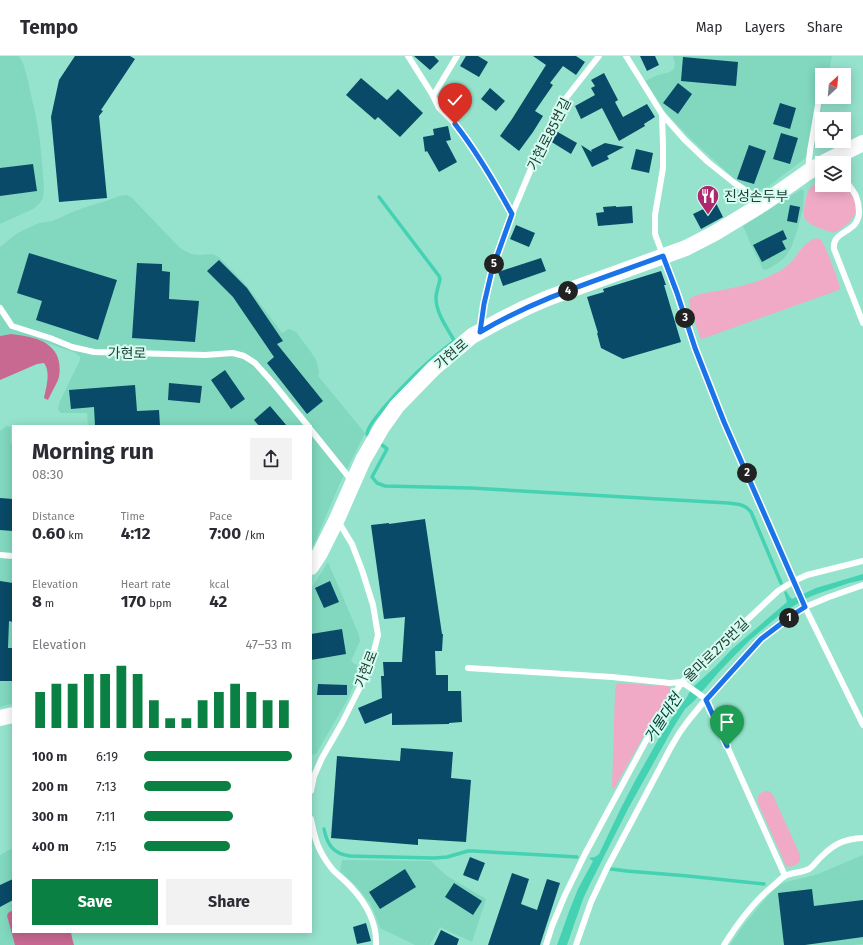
<!DOCTYPE html>
<html lang="en">
<head>
<meta charset="utf-8">
<style>
	body { margin:0; font-family:"Fira Sans","Noto Sans KR",sans-serif; background:#f2f2f3; color:#2b2b33; height:100vh; display:flex; flex-direction:column; font-size:15px; white-space:nowrap }
	* { box-sizing:border-box; margin:0 }
	p { font-size:13px; color:#7c7c81 }
	.icon { flex:none; width:22px; height:22px; fill:none; stroke:currentColor; stroke-width:2; stroke-linecap:round; stroke-linejoin:round }
	.map { position:relative; flex:1; overflow:hidden }
	.side { position:absolute; left:12px; top:369px; width:300px; height:508px; display:flex; flex-direction:column; background:#fff; border-radius:0px; box-shadow:0 2px 10px #0003 }
	.side>* { flex:none }
	.needle { width:26px; rotate:26deg }
	.tools { position:absolute; left:815px; top:12px; display:grid; gap:8px }
	.tools a { display:grid; place-items:center; width:36px; height:36px; border-radius:0px; background:#fff; box-shadow:0 2px 10px #0003; font-size:20px }
	.pin { position:absolute; display:grid; place-items:center; width:34px; height:34px; color:#fff; margin:-41px -17px; border-radius:50% 50% 50% 0; rotate:-45deg; box-shadow:0 0 4px #0007 }
	.pin .icon { rotate:45deg }
	.km { position:absolute; width:20px; height:20px; margin:-10px; border-radius:50%; background:#222; color:#fff; font-size:11px; line-height:20px; text-align:center }
	.round { display:grid; place-items:center; flex:none; width:42px; height:42px; border-radius:0px; background:#f2f2f3 }
	.summary { display:flex; align-items:center; justify-content:space-between; height:68px; padding:0 20px }
	h1 { font-size:22px; font-weight:700; line-height:30px }
	.metrics { display:grid; grid-template-columns:repeat(3,1fr); gap:6px; height:68px; padding:4px 20px }
	.metrics div { display:grid; align-content:center }
	.metrics b { font-size:17px; font-weight:700 }
	.metrics small { font-size:11px; font-weight:400 }
	.metrics p { font-size:11px }
	.chart { height:112px; padding:8px 20px }
	.chart p { display:flex; justify-content:space-between }
	.chart svg { width:100%; height:72px; margin-top:4px; stroke:#0b8043; stroke-width:6 }
	.cta { display:flex; gap:8px; margin-top:auto; padding:8px 20px }
	.cta a { flex:1; height:46px; border-radius:0px; background:#0b8043; color:#fff; font-size:16px; font-weight:700; line-height:46px; text-align:center }
	.cta a+a { background:#f2f2f3; color:#2b2b33 }
	ul { padding:0 20px; list-style:none; font-size:13px }
	li { display:grid; grid-template-columns:64px 48px 1fr; align-items:center; height:30px }
	li i { height:10px; border-radius:5px; background:#0b8043 }
	header { display:flex; align-items:center; gap:24px; box-sizing:border-box; height:56px; padding:0 20px; background:#fff; border-bottom:1px solid #e1e1e2 }
	header strong { font-size:19px }
	nav { display:flex; gap:22px; margin-inline-start:auto; font-size:14px }
	.map>svg:first-child { display:block }
	.built { fill:#81d8bf }
	.green { fill:#f0aac5 }
	.forest { fill:#c86992 }
	.water { fill:#45d2b2 }
	.lines { fill:none; stroke-linecap:round; stroke-linejoin:round }
	.stream { stroke:#45d2b2; stroke-width:3.5 }
	.building { fill:#084a67 }
	.service { stroke:#fff; stroke-width:6 }
	.tertiary { stroke:#fff; stroke-width:16 }
	.route-casing { stroke:#fff; stroke-width:8 }
	.route { stroke:#1a73e8; stroke-width:5 }
	.labels { text-anchor:middle; stroke-width:4; stroke-linejoin:round; paint-order:stroke }
	.street-label { font-size:14px; fill:#204138; stroke:#d6fbef }
	.poi-label { font-size:14px; fill:#204138; stroke:#d6fbef; text-anchor:start }
	.water-label { font-size:15px; font-style:italic; fill:#044437; stroke:#d6fbef }
</style>
</head>
<body>
<header>
<strong>Tempo</strong>
<nav><a>Map</a><a>Layers</a><a>Share</a></nav>
</header>
<div class="map">
<svg width="863" height="889" viewBox="0 0 863 889">
	<rect width="100%" height="100%" fill="#95e3cd"/>
	<path class="built" d="M 0,0 L 19,0 L 23,7 L 27,21 L 36,61 L 40,85 L 44,132 L 43,142 L 39,148 L 33,153 L 0,168 Z
		M 673,0 L 832,0 L 828,19 L 822,19 L 822,41 L 824,41 L 815,92 L 804,103 L 769,130 L 759,135 L 752,134 L 736,124 L 717,107 L 690,82 L 666,57 L 645,25 L 658,19 L 670,16 L 674,13 L 675,8 Z
		M 802,133 L 804,135 L 803,152 L 797,175 L 791,192 L 785,201 L 778,207 L 766,214 L 763,213 L 752,191 L 743,170 Z
		M 127,139 L 132,142 L 180,192 L 191,198 L 199,199 L 212,198 L 219,201 L 247,230 L 282,277 L 289,273 L 296,276 L 311,296 L 316,304 L 319,315 L 318,320 L 365,377 L 340,427 L 315,486 L 311,493 L 311,370 L 88,370 L 87,357 L 61,357 L 58,353 L 60,345 L 80,304 L 80,301 L 76,297 L 44,286 L 30,281 L 11,278 L 0,280 L 0,191 L 16,178 L 28,172 L 39,167 L 53,165 L 70,157 L 89,150 L 109,144 L 119,140 Z
		M 6,370 L 11,371 L 10,387 L 13,388 L 13,647 L 0,651 L 0,375 Z
		M 328,506 L 359,579 L 360,585 L 351,605 L 362,613 L 345,648 L 316,698 L 311,699 L 311,533 Z
		M 13,792 L 13,854 L 8,857 L 7,860 L 15,889 L 0,889 L 0,799 Z
		M 863,799 L 863,888 L 853,889 L 730,889 L 743,870 L 766,842 L 778,830 L 786,826 L 818,818 Z
		M 342,804 L 431,805 L 439,813 L 447,820 L 486,843 L 472,886 L 440,871 L 430,889 L 415,889 L 380,872 L 376,861 L 370,847 L 356,830 L 340,815 Z"/>
	<path class="green" d="M 821,125 L 822,125 L 822,129 L 844,129 C 847,132 850,135 852,139 C 860,154 855,163 842,172 C 838,175 835,177 830,176 C 823,173 810,170 805,163 C 802,157 806,137 810,132 C 813,129 817,127 821,125 Z
		M 817,182 C 818,183 819,183 820,183 C 825,187 838,224 840,231 L 839,234 L 702,283 L 700,281 L 690,251 L 689,243 C 698,237 712,236 722,234 C 742,230 760,226 778,216 C 782,214 787,210 790,207 C 799,198 804,185 817,182 Z
		M 617,627 L 668,630 L 670,632 L 671,634 L 670,637 L 643,681 L 614,733 L 612,732 L 615,636 L 616,629 Z
		M 765,735 L 769,735 L 773,739 L 800,799 L 800,805 C 797,809 791,812 786,810 L 758,747 C 757,739 759,738 765,735 Z"/>
	<path class="forest" d="M 11,278 C 30,280 55,284 59,306 C 60,312 60,318 58,324 C 55,331 51,337 48,344 L 44,342 C 46,332 51,316 44,307 L 37,308 L 0,324 L 0,280 Z
		M 13,854 L 13,876 L 71,876 L 72,882 L 74,889 L 15,889 L 7,860 L 8,857 Z"/>
	<path class="water" d="M 863,518 L 863,524 L 849,527 L 817,538 L 807,542 L 782,557 L 750,584 L 735,599 L 718,617 L 694,645 L 685,653 L 673,672 L 629,751 L 590,828 L 583,843 L 567,889 L 557,889 L 570,853 L 578,833 L 593,805 L 589,802 L 595,801 L 599,798 L 621,752 L 635,725 L 658,684 L 672,662 L 687,641 L 691,633 L 715,611 L 732,593 L 787,546 L 784,536 L 786,535 L 790,541 L 792,543 L 816,532 Z"/>
	<g class="lines">
		<path class="stream" d="M 369,380 L 367,378 C 368,369 377,361 382,354 C 403,329 426,306 453,286 L 454,284 C 447,272 436,257 436,242 C 436,236 439,229 440,223 L 439,220 L 379,141
			M 382,389 L 386,392 L 387,393 L 372,421 L 377,427 L 385,430 L 471,432 L 728,447 C 737,448 745,448 751,456 L 781,527
			M 324,773 C 327,788 333,798 350,800 L 434,802 L 447,801 L 468,795 L 473,795 L 577,801
			M 611,813 L 627,815 L 688,820 L 764,828"/>
	</g>
	<path class="building" d="M 75,0 L 130,0 L 135,3 L 101,54 L 103,55 L 99,60 L 107,142 L 59,146 L 51,61 L 59,24 Z
		M 414,0 L 434,0 L 439,5 L 430,14 Z
		M 466,0 L 478,0 L 488,6 L 479,21 L 460,10 Z
		M 533,0 L 576,0 L 585,6 L 576,19 L 563,10 L 550,27 L 553,29 L 535,55 L 543,60 L 533,76 L 519,95 L 500,80 L 512,63 L 546,9 Z
		M 640,0 L 655,0 L 659,9 L 647,15 Z
		M 683,1 L 738,6 L 736,30 L 681,25 Z
		M 604,17 L 618,44 L 615,46 L 623,61 L 647,48 L 655,61 L 644,68 L 645,70 L 619,85 L 602,52 L 581,63 L 575,50 L 595,39 L 591,32 L 595,30 L 591,24 Z
		M 361,22 L 387,44 L 398,33 L 423,57 L 400,81 L 378,61 L 375,64 L 346,39 Z
		M 678,27 L 692,38 L 678,58 L 663,47 Z
		M 448,32 L 467,40 L 460,56 L 443,49 L 441,47 Z
		M 490,32 L 505,45 L 496,55 L 481,43 Z
		M 780,47 L 796,52 L 790,73 L 773,68 Z
		M 448,70 L 451,84 L 446,85 L 457,106 L 439,116 L 427,95 L 425,96 L 423,81 L 434,79 L 433,73 Z
		M 556,75 L 577,87 L 571,98 L 550,85 Z
		M 781,77 L 798,82 L 790,108 L 773,103 Z
		M 605,87 L 624,91 L 607,100 L 609,103 L 592,111 L 581,89 L 592,96 L 591,94 Z
		M 749,89 L 766,95 L 754,128 L 737,123 Z
		M 636,93 L 653,97 L 649,117 L 631,113 Z
		M 33,108 L 37,135 L 0,140 L 0,112 Z
		M 716,147 L 723,161 L 701,173 L 693,158 Z
		M 790,149 L 800,151 L 797,167 L 787,165 Z
		M 616,150 L 616,151 L 632,150 L 633,167 L 598,170 L 596,157 L 604,156 L 603,151 Z
		M 516,169 L 535,177 L 529,191 L 510,183 Z
		M 783,174 L 787,183 L 782,185 L 786,193 L 762,206 L 753,189 Z
		M 29,197 L 117,224 L 98,284 L 36,264 L 42,245 L 17,237 Z
		M 541,202 L 546,215 L 503,230 L 498,216 Z
		M 219,204 L 247,232 L 283,285 L 277,288 L 323,345 L 307,358 L 267,307 L 274,301 L 233,241 L 207,215 Z
		M 137,207 L 162,208 L 162,215 L 170,216 L 169,243 L 199,245 L 195,286 L 132,282 Z
		M 661,215 L 666,229 L 664,229 L 681,286 L 623,303 L 601,292 L 597,277 L 598,277 L 587,241 L 604,236 L 603,233 Z
		M 225,314 L 245,343 L 231,353 L 211,324 Z
		M 169,327 L 202,330 L 200,347 L 168,344 Z
		M 135,329 L 137,355 L 159,354 L 160,370 L 95,370 L 94,351 L 71,353 L 69,334 Z
		M 270,350 L 287,370 L 259,370 L 254,364 Z
		M 0,442 L 13,443 L 13,475 L 0,474 Z
		M 425,463 L 442,578 L 443,578 L 442,595 L 435,595 L 436,619 L 448,619 L 448,635 L 461,635 L 462,666 L 449,667 L 449,668 L 392,669 L 392,657 L 365,668 L 358,652 L 382,642 L 381,620 L 384,620 L 383,606 L 402,606 L 405,561 L 384,563 L 371,469 L 389,467 L 389,468 Z
		M 0,525 L 13,527 L 13,566 L 9,565 L 8,592 L 13,592 L 13,625 L 0,625 Z
		M 330,525 L 339,546 L 324,552 L 315,532 Z
		M 342,573 L 346,598 L 311,604 L 311,578 Z
		M 318,628 L 347,629 L 347,639 L 317,639 Z
		M 401,692 L 453,696 L 451,722 L 471,724 L 466,786 L 418,783 L 418,789 L 331,782 L 337,700 L 400,705 Z
		M 470,801 L 485,807 L 478,825 L 463,819 Z
		M 405,813 L 416,831 L 380,853 L 369,836 Z
		M 512,817 L 529,823 L 521,848 L 537,854 L 547,823 L 560,827 L 540,889 L 488,889 Z
		M 13,823 L 13,844 L 0,851 L 0,829 Z
		M 454,827 L 482,845 L 473,859 L 445,841 Z
		M 812,833 L 814,850 L 863,844 L 863,881 L 805,889 L 784,889 L 778,837 Z
		M 366,867 L 371,885 L 357,888 L 353,871 Z
		M 441,874 L 459,883 L 457,889 L 434,889 Z"/>
	<g class="lines">
		<path class="service" d="M 408,0 L 432,38 L 439,52 L 455,68 L 468,84 L 498,132 L 512,158
			M 626,0 L 662,58 L 684,83 L 708,106 L 733,126 L 763,146
			M 433,40 L 457,0
			M 662,58 L 663,89 L 663,112 L 655,159 L 655,178 L 677,237 L 695,291 L 724,366 L 805,551 L 863,669
			M 808,114 L 810,95 L 822,27
			M 844,122 C 848,128 853,134 856,140 C 858,145 859,150 859,156 C 859,160 858,164 855,168 C 848,177 832,178 834,193 L 863,267
			M 0,252 L 12,270 L 50,282 L 72,291 L 94,296 L 205,299 L 233,297 L 244,300 L 255,307 L 273,327 L 308,370
			M 481,272 L 484,248 L 492,214 L 507,170 L 536,101 L 553,66 L 566,42 L 599,0
			M 311,374 L 352,425
			M 0,499 L 13,500
			M 468,612 L 612,621 L 670,627 L 682,626 L 706,643 L 785,820
			M 311,735 L 314,720 L 322,702 L 342,667 L 369,613 L 374,595 L 378,579 L 373,549 L 362,514 L 352,488 L 338,465
			M 311,763 C 313,774 315,786 321,796 C 324,802 329,809 333,814 C 339,820 346,825 351,831 C 366,847 377,866 376,889
			M 546,889 L 552,870 L 565,839 L 585,798 L 655,668 L 682,626 L 732,578 L 778,535 L 794,525 L 807,519 L 863,505
			M 576,889 L 591,846 L 607,812 L 671,691 L 680,676 L 688,665 L 706,643 L 761,583 L 794,558 L 805,551 L 829,541 L 863,529
			M 724,889 C 738,867 753,846 773,830 C 777,827 781,822 785,820 C 792,816 801,817 809,813 C 814,810 817,804 822,800 C 835,787 845,783 863,782"/>
		<path class="tertiary" d="M 823,107 L 863,87
			M 311,511 L 320,497 L 337,463 L 363,404 L 382,371 L 397,350 L 434,312 L 472,280 L 499,265 L 525,252 L 548,242 L 686,192 L 715,177 L 764,147 L 808,116 L 822,108
			M 0,662 L 13,659"/>
	</g>
	<g class="lines">
		<g class="route-casing">
			<path id="route" d="M 455,68 C 477,96 495,127 512,158 L 492,214 L 484,248 L 480,276 C 537,242 601,223 663,200 L 677,237 L 695,292 L 724,366 L 805,551 L 794,558 L 761,583 L 706,644 L 727,690"/>
		</g>
		<use href="#route" class="route"/>
	</g>
	<defs>
		<g id="restaurant-pin" transform="scale(1.15)"><path d="M0 17L-7.5 6A9.5 9.5 0 1 1 7.5 6Z" fill="#ae286d" stroke="#d6fbef"/><path d="M-5-6h1v4h1v-4h1v4h1v-4h1v5L-1.5 .5V6h-2V.5L-5-1ZM5-6V6H3V1.5H1.5Q1.5-4 5-6Z" fill="#fff"/></g>
	</defs>
	<g fill-rule="evenodd">
		<use href="#restaurant-pin" x="708" y="140"/>
	</g>
	<g class="labels">
		<g class="street-label">
			<text transform="translate(549 78) rotate(-63)" y="5">가현로85번길</text>
			<text transform="translate(127 297) rotate(1)" y="5">가현로</text>
			<text transform="translate(451 298) rotate(-40)" y="5">가현로</text>
			<text transform="translate(716 594) rotate(-44)" y="5">율마로275번길</text>
			<text transform="translate(366 613) rotate(-69)" y="5">가현로</text>
		</g>
		<g class="poi-label">
			<text x="724" y="145">진성손두부</text>
		</g>
		<g class="water-label">
			<text transform="translate(663 662) rotate(-57)" y="5">거물대천</text>
		</g>
	</g>
</svg>
<div class="tools">
<a><svg class="needle" viewBox="-14 -14 28 28"><path d="M0-13l5 13h-10z" fill="#e53935"/><path d="M0 13l5-13h-10z" fill="#7c7c81"/></svg></a>
<a><svg class="icon" aria-label="locate" viewBox="0 0 24 24"><circle cx="12" cy="12" r="6"/><path d="M12 2v4M12 18v4M2 12h4M18 12h4"/></svg></a>
<a><svg class="icon" aria-label="layers" viewBox="0 0 24 24"><path d="M12 4l9 5-9 5-9-5zM3 14l9 5 9-5"/></svg></a>
</div>
<div class="pin" style="left:727px;top:690px;background:#1e9e55"><svg class="icon" aria-label="arrive" viewBox="0 0 24 24"><path d="M6 21V4h12l-3 4 3 4H6"/></svg></div>
<div class="pin" style="left:455px;top:68px;background:#d93025"><svg class="icon" aria-label="check" viewBox="0 0 24 24"><path d="M5 12l5 5 9-10"/></svg></div>
<b class="km" style="left:789px;top:562px">1</b>
<b class="km" style="left:747px;top:417px">2</b>
<b class="km" style="left:685px;top:262px">3</b>
<b class="km" style="left:568px;top:235px">4</b>
<b class="km" style="left:494px;top:208px">5</b>
<section class="side">
<div class="summary"><div><h1>Morning run</h1><p>08:30</p></div><a class="round"><svg class="icon" aria-label="share" viewBox="0 0 24 24"><path d="M12 15V3M7 8l5-5 5 5M5 13v7h14v-7"/></svg></a></div>
<div class="metrics">
<div><p>Distance</p><b>0.60<small> km</small></b></div>
<div><p>Time</p><b>4:12</b></div>
<div><p>Pace</p><b>7:00<small> /km</small></b></div>
</div>
<div class="metrics">
<div><p>Elevation</p><b>8<small> m</small></b></div>
<div><p>Heart rate</p><b>170<small> bpm</small></b></div>
<div><p>kcal</p><b>42</b></div>
</div>
<div class="chart"><p><span>Elevation</span>47–53 m</p>
<svg viewBox="0 0 160 44" preserveAspectRatio="none"><path d="M5 44V22M15 44V17M25 44V17M35 44V11M45 44V11M55 44V6M65 44V11M75 44V27M85 44V38M95 44V38M105 44V27M115 44V22M125 44V17M135 44V22M145 44V27M155 44V27"/></svg>
</div>
<ul>
<li><b>100 m</b>6:19<i style="width:100%"></i></li>
<li><b>200 m</b>7:13<i style="width:59%"></i></li>
<li><b>300 m</b>7:11<i style="width:60%"></i></li>
<li><b>400 m</b>7:15<i style="width:58%"></i></li>
</ul>
<div class="cta"><a>Save</a><a>Share</a></div>
</section>
</div>
</body>
</html>
